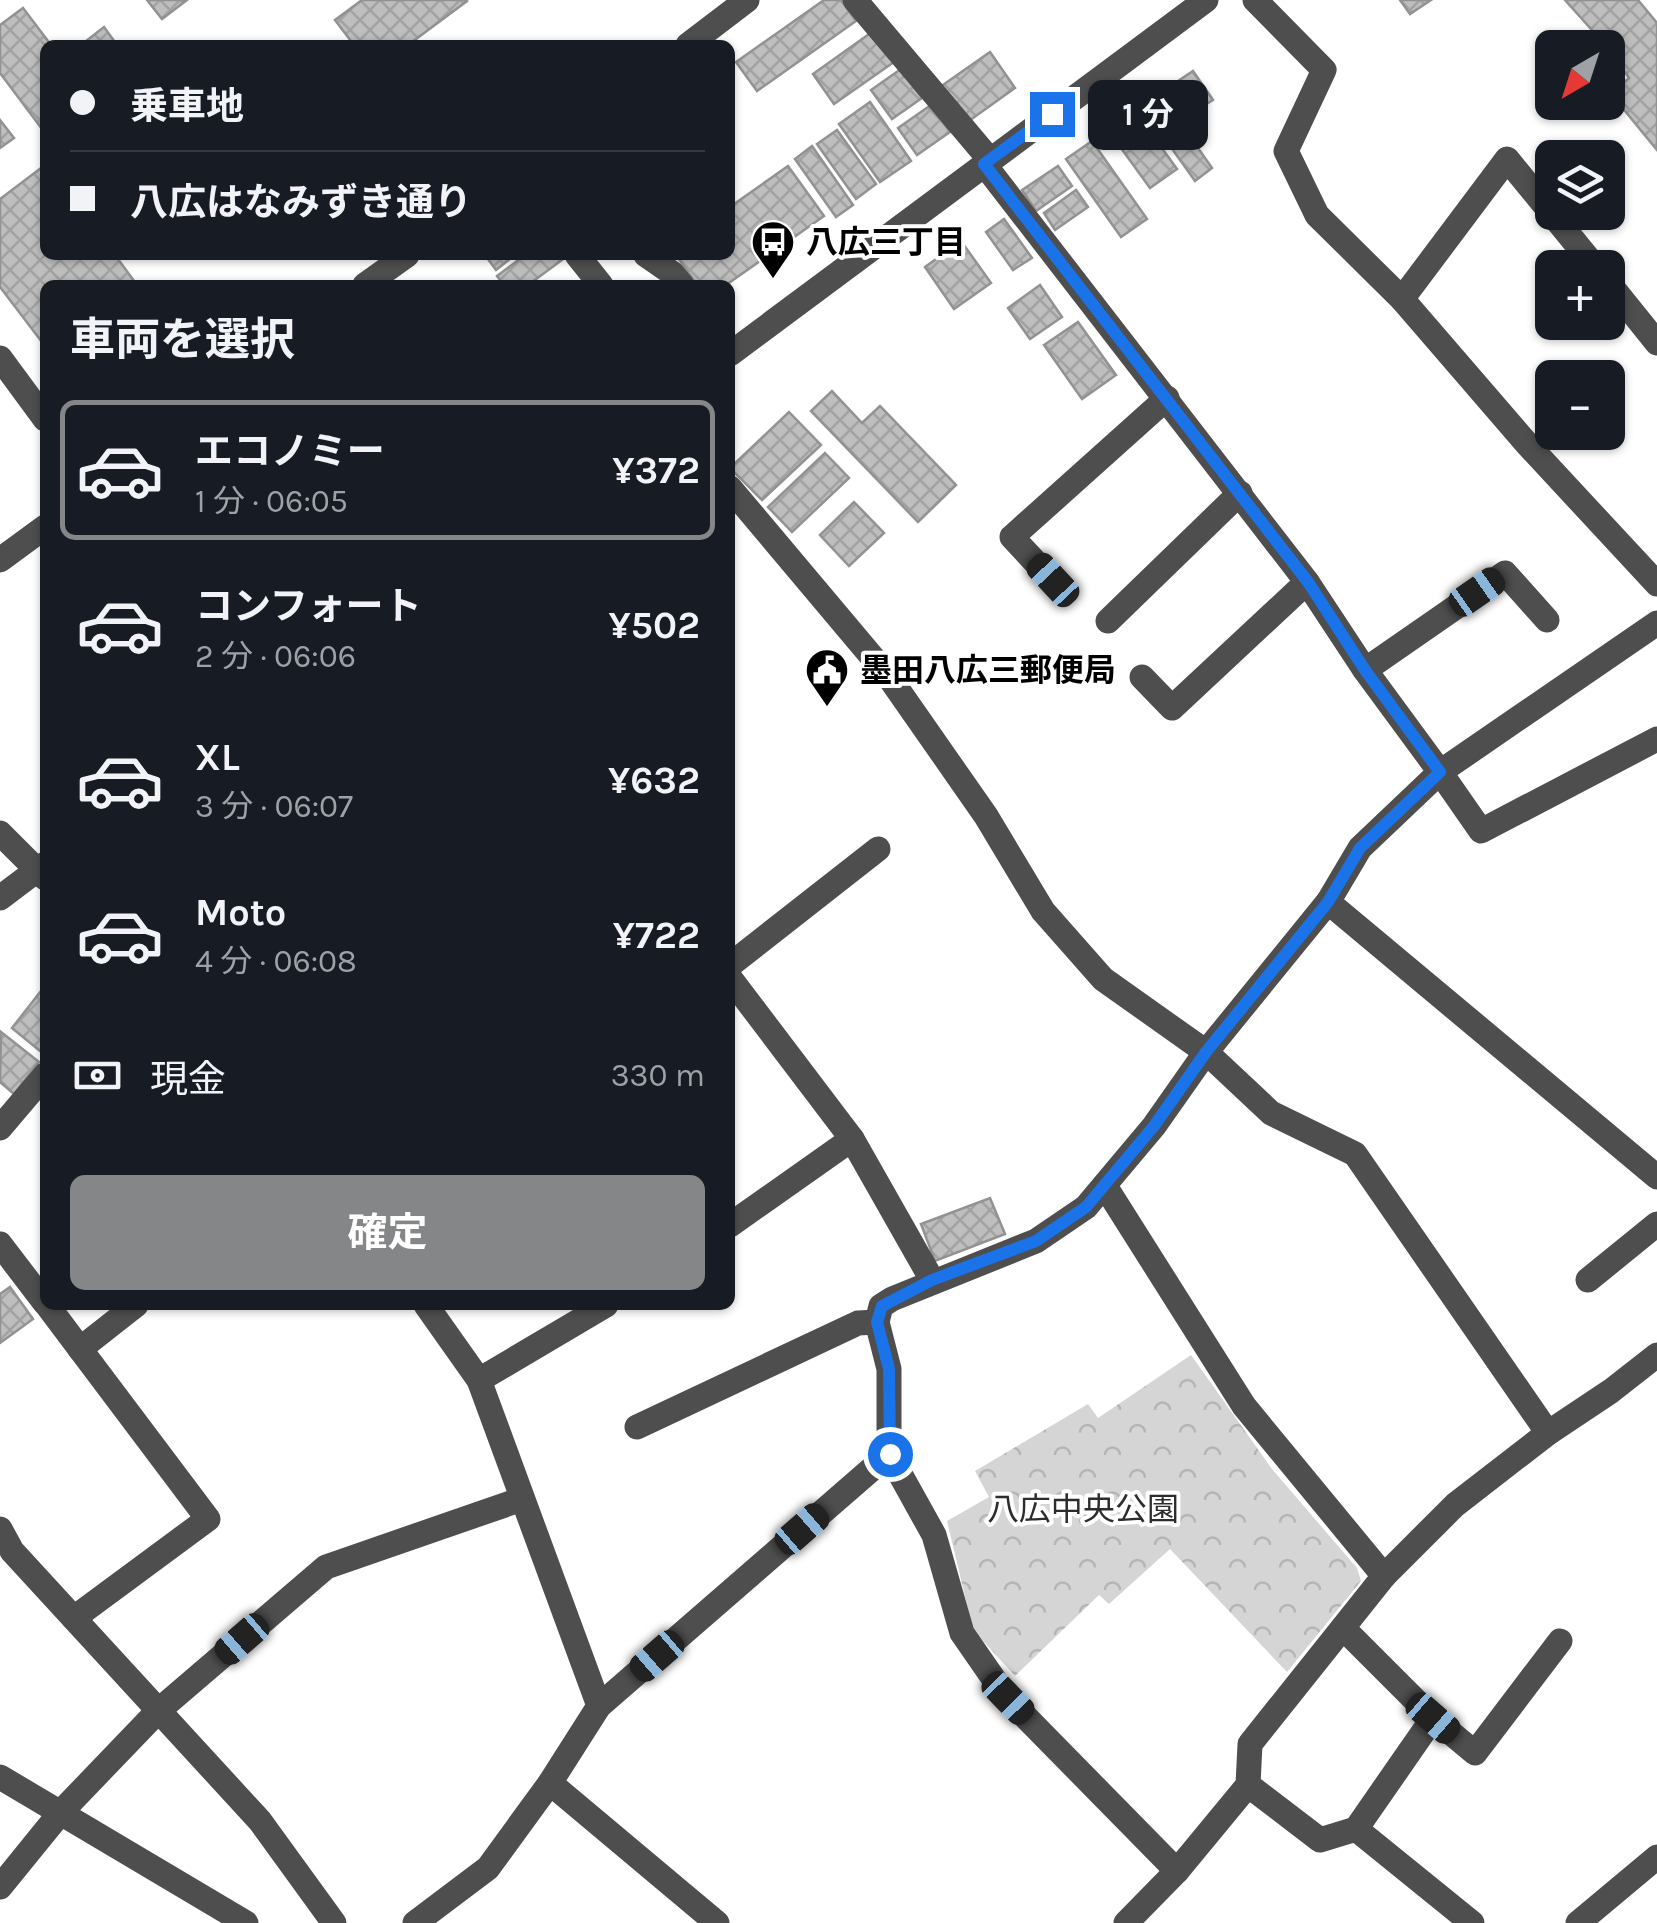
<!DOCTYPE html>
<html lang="ja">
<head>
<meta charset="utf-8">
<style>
  :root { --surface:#171b24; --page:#20242c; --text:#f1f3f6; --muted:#9ea1a6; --line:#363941; --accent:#858687 }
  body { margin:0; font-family:Karla,"Noto Sans JP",sans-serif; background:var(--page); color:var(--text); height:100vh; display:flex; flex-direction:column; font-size:38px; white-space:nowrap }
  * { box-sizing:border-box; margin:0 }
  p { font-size:32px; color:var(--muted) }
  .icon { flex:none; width:55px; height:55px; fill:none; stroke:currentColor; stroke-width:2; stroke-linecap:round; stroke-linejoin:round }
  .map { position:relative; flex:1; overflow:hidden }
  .panel { position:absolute; left:40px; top:280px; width:695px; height:1030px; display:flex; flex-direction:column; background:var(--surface); border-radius:15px; box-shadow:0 2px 8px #0004 }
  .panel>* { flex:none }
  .hud { position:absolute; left:40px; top:40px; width:695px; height:220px; border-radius:15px; box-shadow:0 2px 8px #0004; display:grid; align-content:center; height:220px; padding:0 30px; background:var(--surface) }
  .needle { width:65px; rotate:219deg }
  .fabs { position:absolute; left:1535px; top:30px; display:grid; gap:20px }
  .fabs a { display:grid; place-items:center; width:90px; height:90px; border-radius:15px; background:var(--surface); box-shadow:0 2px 8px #0004; font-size:50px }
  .end { position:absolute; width:45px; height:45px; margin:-22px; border:12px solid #1a73e8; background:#fff; box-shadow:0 0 0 5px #fff }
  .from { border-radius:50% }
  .bubble { position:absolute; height:70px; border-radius:15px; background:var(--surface); box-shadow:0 2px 8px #0004; font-size:32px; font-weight:700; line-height:70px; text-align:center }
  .car { position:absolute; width:30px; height:60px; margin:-30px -15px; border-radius:12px; box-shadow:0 0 8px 2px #0007; background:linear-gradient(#222 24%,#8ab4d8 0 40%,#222 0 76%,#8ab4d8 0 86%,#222 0) }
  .hud b { display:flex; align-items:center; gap:35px; height:95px; font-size:38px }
  .hud b+b { border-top:2px solid var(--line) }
  .hud i { width:25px; height:25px; background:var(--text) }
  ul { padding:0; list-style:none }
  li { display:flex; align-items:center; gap:30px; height:140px; margin:0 20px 15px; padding:0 10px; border:5px solid transparent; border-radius:15px }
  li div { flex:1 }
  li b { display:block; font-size:38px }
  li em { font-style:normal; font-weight:700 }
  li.active { border-color:var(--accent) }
  li>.icon { width:90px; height:90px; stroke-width:1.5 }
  h2 { padding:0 30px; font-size:45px; line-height:120px }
  .pay { display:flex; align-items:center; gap:25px; height:110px; padding:0 30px; font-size:38px }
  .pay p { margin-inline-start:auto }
  .button { display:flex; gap:20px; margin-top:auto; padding:20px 30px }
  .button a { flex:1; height:115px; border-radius:15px; background:var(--accent); color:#fff; font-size:40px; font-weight:700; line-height:115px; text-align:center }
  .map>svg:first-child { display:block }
</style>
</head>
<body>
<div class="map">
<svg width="1657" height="1923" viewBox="0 0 1657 1923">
  <defs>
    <pattern id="forest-crowns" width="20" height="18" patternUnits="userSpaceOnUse" patternTransform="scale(2.5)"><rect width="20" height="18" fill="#d5d5d5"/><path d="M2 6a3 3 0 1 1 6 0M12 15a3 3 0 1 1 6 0" fill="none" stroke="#b5b5b5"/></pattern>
    <pattern id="building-cross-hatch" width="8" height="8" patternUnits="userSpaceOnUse" patternTransform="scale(2.5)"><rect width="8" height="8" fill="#bebebe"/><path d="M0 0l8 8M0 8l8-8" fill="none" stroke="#a2a2a2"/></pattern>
  </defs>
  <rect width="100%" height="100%" fill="#fff"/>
  <!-- forest -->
  <polygon fill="url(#forest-crowns)" points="1191,1355 1272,1469 1357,1568 1361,1581 1287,1672 1170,1549 1109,1604 1099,1595 1015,1676 973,1630 947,1521 989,1497 975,1471 1088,1404 1098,1418"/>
  <!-- building -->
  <g fill="url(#building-cross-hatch)" stroke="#929292" stroke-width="2.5">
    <polygon points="147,0 187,0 162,19"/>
    <polygon points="362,0 466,0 467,1 408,45 354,45 335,20"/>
    <polygon points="824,0 841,0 856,21 757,91 736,62"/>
    <polygon points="1400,0 1431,0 1410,14"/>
    <polygon points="1565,0 1638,0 1657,23 1657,150 1611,94 1629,78 1608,48"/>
    <polygon points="23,8 51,45 45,45 45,133 0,73 0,25"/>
    <polygon points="104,27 117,45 81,45"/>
    <polygon points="872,32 894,62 834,104 813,74"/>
    <polygon points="990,52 1015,88 966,123 940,87"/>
    <polygon points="901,69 922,98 892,119 871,90"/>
    <polygon points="1193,71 1213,100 1192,113 1172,85"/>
    <polygon points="1161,95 1212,168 1195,181 1143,108"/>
    <polygon points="870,102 911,161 880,182 839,124"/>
    <polygon points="931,105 950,132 917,155 898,128"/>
    <polygon points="1140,118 1177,169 1150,188 1113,137"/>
    <polygon points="0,120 14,138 0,148"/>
    <polygon points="837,130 876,184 856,199 817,144"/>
    <polygon points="1092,141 1147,219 1121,237 1066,159"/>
    <polygon points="812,146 853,205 836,217 795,159"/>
    <polygon points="45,165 45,255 115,255 137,285 45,285 45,346 0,287 0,199"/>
    <polygon points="788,166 824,216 726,285 697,285 676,255 730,255 730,207"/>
    <polygon points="1058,166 1072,186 1036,211 1022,190"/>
    <polygon points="1076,190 1088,207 1055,230 1044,213"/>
    <polygon points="1004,219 1032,258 1013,270 986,232"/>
    <polygon points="961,241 991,283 954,309 925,267"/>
    <polygon points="485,255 515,255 496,270"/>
    <polygon points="525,255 559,255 562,260 528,285 504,285 497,276"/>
    <polygon points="1040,285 1062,317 1030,339 1008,308"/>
    <polygon points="1078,322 1116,375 1082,399 1044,345"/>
    <polygon points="832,391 862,423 880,406 956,485 918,522 811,411"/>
    <polygon points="789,412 821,445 762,500 730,468"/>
    <polygon points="825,453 849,478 792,532 768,507"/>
    <polygon points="854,502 884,533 849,566 820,535"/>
    <polygon points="41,991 45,995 45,1055 12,1028"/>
    <polygon points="1,1032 39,1062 14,1094 0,1082"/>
    <polygon points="990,1198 1005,1234 935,1261 921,1224"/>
    <polygon points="10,1287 33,1319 0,1343 0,1294"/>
  </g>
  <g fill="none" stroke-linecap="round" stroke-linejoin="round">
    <!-- minor -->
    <g stroke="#4e4e4e" stroke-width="25">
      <polyline points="855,0 990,160"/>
      <polyline points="1255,0 1324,70 1286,151 1317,215 1402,299 1528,445 1657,584"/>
      <polyline points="688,45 747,0"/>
      <polyline points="984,164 1307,582 1365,670 1440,772 1360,848 1328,902 1206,1052 1154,1126 1086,1207 1036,1241 892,1299 881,1306 877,1322 889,1369 889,1454 934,1535 962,1633 1007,1698 1177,1871"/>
      <polyline points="577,255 601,285"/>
      <polyline points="646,255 672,273 682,285"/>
      <polyline points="1608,282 1657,343"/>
      <polyline points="365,285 407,255"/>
      <polyline points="1402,299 1507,159 1596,268"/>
      <polyline points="730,354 1206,0"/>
      <polyline points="0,358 45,419"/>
      <polyline points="730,488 889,677 986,816 1043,911 1103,979 1206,1052 1271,1113 1355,1154 1548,1433"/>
      <polyline points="0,560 45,527"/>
      <polyline points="1053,581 1012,537 1167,398"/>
      <polyline points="1108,621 1240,493"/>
      <polyline points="1657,623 1440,772 1481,831 1657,739"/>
      <polyline points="1365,670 1505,573 1547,620"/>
      <polyline points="1142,677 1172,708 1307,582"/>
      <polyline points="0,833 45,878"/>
      <polyline points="0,898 45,864"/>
      <polyline points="1328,902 1657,1177"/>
      <polyline points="730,965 878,849"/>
      <polyline points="730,978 852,1139 932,1280"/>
      <polyline points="0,1128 45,1075"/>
      <polyline points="1105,1186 1244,1406 1384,1576"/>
      <polyline points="730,1225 852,1139"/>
      <polyline points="0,1244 45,1303"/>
      <polyline points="1588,1280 1657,1224"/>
      <polyline points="47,1305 208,1519 74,1618"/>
      <polyline points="426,1305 479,1380 599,1706"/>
      <polyline points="80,1349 136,1305"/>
      <polyline points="479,1380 606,1305"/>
      <polyline points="637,1427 858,1323 877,1322"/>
      <polyline points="0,1529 12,1551 260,1821 334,1923"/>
      <polyline points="1433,1718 1475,1753 1560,1641"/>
      <polyline points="0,1777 246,1923"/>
      <polyline points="550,1783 717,1923"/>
      <polyline points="1248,1785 1320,1840 1356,1829 1433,1718 1343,1628"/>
      <polyline points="1356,1829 1472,1923"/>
      <polyline points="0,1887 61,1812 158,1711 326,1567 522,1499"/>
      <polyline points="415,1923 488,1868 550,1783 599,1706 889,1454"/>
      <polyline points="1126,1923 1177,1871 1248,1785 1250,1744 1384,1576 1455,1505 1548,1433 1611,1391 1657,1355"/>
      <polyline points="1578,1923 1657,1857"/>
    </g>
  </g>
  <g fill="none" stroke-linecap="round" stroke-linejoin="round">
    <!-- route -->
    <polyline stroke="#1a73e8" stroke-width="12" points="890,1454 889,1369 877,1322 882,1306 932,1280 1036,1241 1086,1207 1154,1126 1206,1052 1328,902 1360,848 1440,772 1365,670 1308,582 984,164 1052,114"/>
  </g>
  <!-- icons -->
  <defs>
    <g id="bus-pin" transform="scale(2.25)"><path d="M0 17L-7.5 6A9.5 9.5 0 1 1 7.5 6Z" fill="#000" stroke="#fff"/><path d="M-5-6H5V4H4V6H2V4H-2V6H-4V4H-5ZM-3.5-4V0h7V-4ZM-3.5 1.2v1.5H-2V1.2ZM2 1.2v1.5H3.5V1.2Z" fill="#fff"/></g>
    <g id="civic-pin" transform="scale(2.25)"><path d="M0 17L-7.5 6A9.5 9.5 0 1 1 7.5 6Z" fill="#000" stroke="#fff"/><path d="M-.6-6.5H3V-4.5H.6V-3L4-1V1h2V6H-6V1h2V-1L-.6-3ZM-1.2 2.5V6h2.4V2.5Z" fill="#fff"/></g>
  </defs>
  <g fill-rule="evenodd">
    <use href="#bus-pin" x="773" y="242"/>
    <use href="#civic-pin" x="827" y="670"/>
  </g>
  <g text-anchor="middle" stroke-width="8" stroke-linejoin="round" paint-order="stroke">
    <!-- poi labels -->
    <g font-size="32" font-weight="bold" fill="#000" stroke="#fff" text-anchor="start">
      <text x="806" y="253">八広三丁目</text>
      <text x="860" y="681">墨田八広三郵便局</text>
    </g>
    <!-- park labels -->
    <g font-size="32" fill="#2c2c2c" stroke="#fff">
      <text x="1083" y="1520">八広中央公園</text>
    </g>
  </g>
</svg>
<div class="fabs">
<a><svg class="needle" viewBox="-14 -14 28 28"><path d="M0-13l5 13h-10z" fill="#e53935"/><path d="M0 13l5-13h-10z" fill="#9ea1a6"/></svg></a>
<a><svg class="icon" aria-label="layers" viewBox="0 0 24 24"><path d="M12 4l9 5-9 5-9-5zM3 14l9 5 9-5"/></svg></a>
<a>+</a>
<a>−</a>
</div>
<i class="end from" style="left:890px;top:1454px"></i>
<i class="end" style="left:1052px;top:114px"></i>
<div class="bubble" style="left:1088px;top:80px;width:120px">1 分</div>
<i class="car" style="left:1053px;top:580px;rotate:317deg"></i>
<i class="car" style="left:1477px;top:592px;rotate:55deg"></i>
<i class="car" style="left:802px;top:1529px;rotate:49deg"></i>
<i class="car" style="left:242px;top:1639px;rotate:229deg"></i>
<i class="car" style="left:657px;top:1656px;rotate:229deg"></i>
<i class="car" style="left:1008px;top:1698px;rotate:136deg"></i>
<i class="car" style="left:1433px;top:1718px;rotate:131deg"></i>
<div class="hud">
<b><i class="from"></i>乗車地</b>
<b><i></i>八広はなみずき通り</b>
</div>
<section class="panel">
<h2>車両を選択</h2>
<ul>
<li class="active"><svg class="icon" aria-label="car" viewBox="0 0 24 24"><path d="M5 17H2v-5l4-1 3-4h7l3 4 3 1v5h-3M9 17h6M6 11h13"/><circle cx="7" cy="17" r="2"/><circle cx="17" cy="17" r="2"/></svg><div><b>エコノミー</b><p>1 分 · 06:05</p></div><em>¥372</em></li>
<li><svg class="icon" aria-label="car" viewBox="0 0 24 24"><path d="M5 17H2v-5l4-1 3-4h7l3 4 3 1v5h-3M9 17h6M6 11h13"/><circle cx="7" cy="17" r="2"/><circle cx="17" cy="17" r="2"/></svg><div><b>コンフォート</b><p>2 分 · 06:06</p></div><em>¥502</em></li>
<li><svg class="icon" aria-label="car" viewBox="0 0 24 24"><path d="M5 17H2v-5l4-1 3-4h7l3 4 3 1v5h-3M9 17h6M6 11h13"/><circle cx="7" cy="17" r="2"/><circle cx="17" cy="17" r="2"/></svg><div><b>XL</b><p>3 分 · 06:07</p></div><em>¥632</em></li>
<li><svg class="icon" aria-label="car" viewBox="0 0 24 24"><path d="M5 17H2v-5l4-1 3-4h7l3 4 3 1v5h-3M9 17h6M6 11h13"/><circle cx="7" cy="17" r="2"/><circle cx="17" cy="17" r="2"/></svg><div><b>Moto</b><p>4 分 · 06:08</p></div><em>¥722</em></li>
</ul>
<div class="pay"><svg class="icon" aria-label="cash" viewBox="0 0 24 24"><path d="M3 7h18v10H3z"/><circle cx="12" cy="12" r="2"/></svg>現金<p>330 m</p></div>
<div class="button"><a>確定</a></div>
</section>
</div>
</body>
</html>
